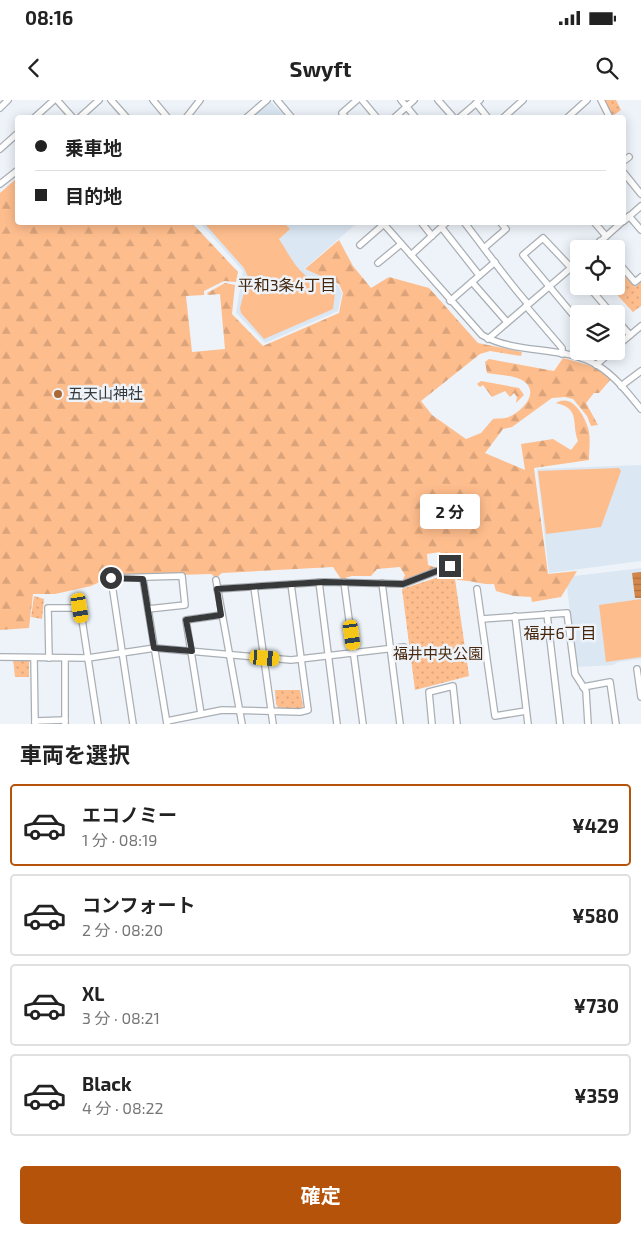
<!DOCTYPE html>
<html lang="ja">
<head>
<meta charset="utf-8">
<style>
  :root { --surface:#fff; --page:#f2f2f2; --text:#222; --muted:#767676; --line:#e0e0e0; --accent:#b45309 }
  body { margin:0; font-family:"Exo 2","Noto Sans JP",sans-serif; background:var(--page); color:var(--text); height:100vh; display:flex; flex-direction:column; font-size:19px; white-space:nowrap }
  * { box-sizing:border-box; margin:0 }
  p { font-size:16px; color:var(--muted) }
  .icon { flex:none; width:28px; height:28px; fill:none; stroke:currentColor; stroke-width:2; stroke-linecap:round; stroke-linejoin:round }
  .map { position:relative; height:624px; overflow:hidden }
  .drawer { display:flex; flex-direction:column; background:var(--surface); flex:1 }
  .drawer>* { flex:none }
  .banner { position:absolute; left:15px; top:15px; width:611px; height:110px; border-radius:5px; box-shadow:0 2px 12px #0003; display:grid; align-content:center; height:110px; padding:0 20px; background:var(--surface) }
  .fabs { position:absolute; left:570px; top:140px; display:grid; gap:10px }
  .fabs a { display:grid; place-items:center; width:55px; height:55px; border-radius:5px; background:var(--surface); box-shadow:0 2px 12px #0003; font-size:25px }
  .end { position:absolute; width:22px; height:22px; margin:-11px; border:6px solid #36383a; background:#fff; box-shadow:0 0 0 2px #fff }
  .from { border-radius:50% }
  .bubble { position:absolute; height:35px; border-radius:5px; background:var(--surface); box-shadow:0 2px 12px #0003; font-size:16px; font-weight:700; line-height:35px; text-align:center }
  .car { position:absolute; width:15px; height:30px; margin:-15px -8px; border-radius:6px; box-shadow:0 0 4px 1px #0007; background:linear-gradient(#f5c518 24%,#345 0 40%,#f5c518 0 76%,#345 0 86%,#f5c518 0) }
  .banner b { display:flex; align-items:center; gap:18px; height:48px; font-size:19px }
  .banner b+b { border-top:1px solid var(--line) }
  .banner i { width:12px; height:12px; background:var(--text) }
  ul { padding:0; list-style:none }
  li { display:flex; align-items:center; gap:15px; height:82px; margin:0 10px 8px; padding:0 10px; border:2px solid var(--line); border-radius:5px }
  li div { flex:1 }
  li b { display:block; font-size:19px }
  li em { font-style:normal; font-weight:700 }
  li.selected { border-color:var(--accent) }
  li>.icon { width:45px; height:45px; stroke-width:1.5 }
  h2 { padding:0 20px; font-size:22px; line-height:60px }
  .button { display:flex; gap:10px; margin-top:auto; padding:10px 20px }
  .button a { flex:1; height:58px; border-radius:5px; background:var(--accent); color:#fff; font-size:20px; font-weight:700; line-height:58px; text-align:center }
  .status { display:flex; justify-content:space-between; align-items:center; height:35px; padding:0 25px; background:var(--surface); direction:ltr }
  .status svg { height:14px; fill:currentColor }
  header { display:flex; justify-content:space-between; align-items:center; height:65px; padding:0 20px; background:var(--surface); font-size:22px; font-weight:700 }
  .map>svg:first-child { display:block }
</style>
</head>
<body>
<div class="status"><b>08:16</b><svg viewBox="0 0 49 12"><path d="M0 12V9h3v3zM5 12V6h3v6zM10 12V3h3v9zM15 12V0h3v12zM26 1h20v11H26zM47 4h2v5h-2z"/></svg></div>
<header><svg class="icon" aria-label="back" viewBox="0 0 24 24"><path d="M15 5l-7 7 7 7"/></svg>Swyft<svg class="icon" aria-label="search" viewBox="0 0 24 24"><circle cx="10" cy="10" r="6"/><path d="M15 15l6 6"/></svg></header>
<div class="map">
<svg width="641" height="624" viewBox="0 0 641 624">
  <defs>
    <pattern id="grass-dots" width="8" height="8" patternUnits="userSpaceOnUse" patternTransform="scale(1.25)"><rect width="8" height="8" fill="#febd8d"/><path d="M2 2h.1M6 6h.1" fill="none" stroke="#daa37a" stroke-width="1.8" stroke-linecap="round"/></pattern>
    <pattern id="forest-firs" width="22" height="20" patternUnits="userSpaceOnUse" patternTransform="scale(1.25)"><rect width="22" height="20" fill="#febd8d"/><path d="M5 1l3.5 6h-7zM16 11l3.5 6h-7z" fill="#daa37a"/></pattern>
    <pattern id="water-rules" width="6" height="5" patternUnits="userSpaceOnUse" patternTransform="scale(1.25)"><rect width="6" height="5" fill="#d48649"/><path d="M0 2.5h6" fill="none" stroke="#ad6f3e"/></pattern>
  </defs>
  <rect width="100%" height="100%" fill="#edf3f9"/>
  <!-- built -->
  <g fill="#dbe7f3">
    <polygon points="269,0 286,17 250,18"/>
    <polygon points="200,123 357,123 304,169 325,176 338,185 342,193 338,211 265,243 236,213 243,171"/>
    <polygon points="641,365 641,461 549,473 537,369"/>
    <polygon points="641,468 641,559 618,562 613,565 576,567 566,477"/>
  </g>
  <!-- grass -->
  <g fill="url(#grass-dots)">
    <polygon points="604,0 616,0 621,10 611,17"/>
    <polygon points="616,167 635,187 641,182 641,206 633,212 609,186 616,186"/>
    <polygon points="454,472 469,576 415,590 402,489"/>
    <polygon points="34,496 44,499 42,519 31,517"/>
    <polygon points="13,559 29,561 29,577 15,577"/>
    <polygon points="275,590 300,590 303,606 300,609 279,609 276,604"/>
  </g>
  <!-- forest -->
  <g fill="url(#forest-firs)">
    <path d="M17,78L18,122L192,123L238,172L236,182L224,181L204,191V195L186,196L192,252L225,249L220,194L208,195L207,193L225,183L235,185L232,214L263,246L339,213L343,193L339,184L305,169L339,140L353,166L371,188L389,177L429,188L478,243L522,252L521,256L490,251L480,254L421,301L432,315L466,339L481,333L493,319C497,318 505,319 509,317C519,313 540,295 525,282C516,275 498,275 487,273L485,262L489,259L554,271L563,258L588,265L601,271L611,279L599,293H594L586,303L598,325L591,326L587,316L573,299L565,297L552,298L512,327L503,329L485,353L525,370L521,344L553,339L571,350L578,341C571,322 581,309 556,303C572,293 584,315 588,328C591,337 589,350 589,360L534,368L548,474L577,471L561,497L532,502L531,497L514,496L496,491L494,484C481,485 471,480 457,480L452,461L442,460L440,452L427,454L428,465L440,469L402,482L405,475L400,467L377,469L371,476H352L341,479L333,467L222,473L216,478L211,474L110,477L91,486L55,494H33L29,528L0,530V93Z"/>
    <polygon points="481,281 519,288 524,295 516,303 517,297 514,293 510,297 505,291 492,297 483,285 480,287 477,284"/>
  </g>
  <!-- pitch -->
  <g fill="#febd8d">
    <path d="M204,123H284L290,129L279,139C287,151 294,166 305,175C316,184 322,177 335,193L333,209L264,239L241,213L240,208L248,177L244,168Z"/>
    <polygon points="619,368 621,371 601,427 546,434 538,371"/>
    <polygon points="641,499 641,557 606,562 599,505"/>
  </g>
  <!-- water -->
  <polygon fill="url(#water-rules)" points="641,472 641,498 635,498 632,473"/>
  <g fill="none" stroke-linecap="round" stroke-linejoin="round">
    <!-- minor casing -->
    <g stroke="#a9afb4" stroke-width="8">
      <g id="minor">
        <polyline points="57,0 73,18"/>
        <polyline points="111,0 127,18"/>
        <polyline points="153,0 168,18"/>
        <polyline points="277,0 292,18"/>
        <polyline points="362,0 377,18"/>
        <polyline points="401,0 416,18"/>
        <polyline points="438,0 454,18"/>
        <polyline points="601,0 610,18"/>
        <polyline points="476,3 488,18"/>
        <polyline points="0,8 8,0"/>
        <polyline points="34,18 54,0"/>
        <polyline points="79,18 99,0"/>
        <polyline points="186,18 200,0"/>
        <polyline points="246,18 267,0"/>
        <polyline points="346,18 342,13 357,0"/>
        <polyline points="394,18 414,0"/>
        <polyline points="459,18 480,0"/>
        <polyline points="503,18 523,0"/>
        <polyline points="567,18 587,0"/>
        <polyline points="0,49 18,33"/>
        <polyline points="624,61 629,57"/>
        <polyline points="624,73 641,94"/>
        <polyline points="0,84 18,70"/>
        <polyline points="629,116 641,130"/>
        <polyline points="624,121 641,106"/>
        <path d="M382,122L482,235C516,255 563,245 597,265C615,276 628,293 641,309"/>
        <polyline points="421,122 432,136"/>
        <path d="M464,122C486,150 505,178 528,204"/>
        <polyline points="594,122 606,136"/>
        <polyline points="442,128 479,175"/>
        <polyline points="600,141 607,149"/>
        <polyline points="360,145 384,124"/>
        <polyline points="484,148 506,129 500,122"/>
        <polyline points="592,149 622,122"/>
        <polyline points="411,155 447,122"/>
        <polyline points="616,160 635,182 641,177"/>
        <polyline points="378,163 401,144"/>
        <polyline points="579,176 543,138 523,155 579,222"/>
        <polyline points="472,182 507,222"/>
        <polyline points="588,186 612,214"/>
        <polyline points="450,201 495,162"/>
        <polyline points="526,206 562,248 562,254"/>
        <polyline points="616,219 630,235"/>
        <polyline points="488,239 579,161"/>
        <polyline points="616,247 641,226"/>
        <polyline points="596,265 612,251"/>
        <polyline points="621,286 641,271"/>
        <polyline points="143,479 167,624"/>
        <polyline points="216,480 242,624"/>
        <polyline points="319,482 337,624"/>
        <polyline points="344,482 363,624"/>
        <polyline points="382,483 400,624"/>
        <polyline points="254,487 273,624"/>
        <polyline points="217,489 324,482 403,484 450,466"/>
        <polyline points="477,489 495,616 526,611"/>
        <polyline points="79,500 98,624"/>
        <polyline points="547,514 560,624"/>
        <polyline points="515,516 528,624"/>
        <polyline points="482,519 567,513 575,574 586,591 588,624"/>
        <polyline points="0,557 88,558 155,548 291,560 404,547"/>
        <polyline points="34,558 35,624"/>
        <polyline points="49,558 48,508 80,508"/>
        <polyline points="65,558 65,624"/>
        <polyline points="637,569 641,597"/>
        <polyline points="583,587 610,582 616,624"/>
        <polyline points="201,614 186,520 221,515"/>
        <polyline points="35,621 65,620"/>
        <polyline points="167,621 222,610 300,612 308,610 291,484"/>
        <polyline points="133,624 111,478 182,476 185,505 148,509"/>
        <polyline points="432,624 429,592 453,586 457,624"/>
      </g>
    </g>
    <!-- minor -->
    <use href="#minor" stroke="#fff" stroke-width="5.5"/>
  </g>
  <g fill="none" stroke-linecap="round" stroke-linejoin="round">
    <!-- route -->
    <polyline stroke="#36383a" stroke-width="6" points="111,478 143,479 154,548 192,551 186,520 221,515 217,489 324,482 403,484 450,466"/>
  </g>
  <!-- markers -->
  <circle fill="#aa6834" stroke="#edf3f9" stroke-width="2" cx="58" cy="294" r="5"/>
  <g text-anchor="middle" stroke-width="5" stroke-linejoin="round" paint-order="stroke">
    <!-- poi labels -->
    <g font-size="15" fill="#36383a" stroke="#edf3f9" text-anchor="start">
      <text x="68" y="299">五天山神社</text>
    </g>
    <!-- park labels -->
    <g font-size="15" fill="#48280e" stroke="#edf3f9">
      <text x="438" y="559">福井中央公園</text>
    </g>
    <!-- neighbourhood labels -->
    <g font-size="16" fill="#45260d" stroke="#edf3f9">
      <text x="287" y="191">平和3条4丁目</text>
      <text x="560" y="539">福井6丁目</text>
    </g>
  </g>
</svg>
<div class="fabs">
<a><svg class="icon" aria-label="locate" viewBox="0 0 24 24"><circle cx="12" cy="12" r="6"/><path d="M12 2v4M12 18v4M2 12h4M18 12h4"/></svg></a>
<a><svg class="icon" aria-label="layers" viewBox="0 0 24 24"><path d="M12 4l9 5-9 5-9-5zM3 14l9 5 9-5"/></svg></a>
</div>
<i class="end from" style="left:111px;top:478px"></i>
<i class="end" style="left:450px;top:466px"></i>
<div class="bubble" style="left:420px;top:394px;width:60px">2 分</div>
<i class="car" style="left:80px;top:508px;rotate:171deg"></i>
<i class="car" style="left:352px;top:535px;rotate:172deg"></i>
<i class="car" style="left:265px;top:558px;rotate:95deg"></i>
<div class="banner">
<b><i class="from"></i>乗車地</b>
<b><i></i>目的地</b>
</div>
</div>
<section class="drawer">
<h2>車両を選択</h2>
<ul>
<li class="selected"><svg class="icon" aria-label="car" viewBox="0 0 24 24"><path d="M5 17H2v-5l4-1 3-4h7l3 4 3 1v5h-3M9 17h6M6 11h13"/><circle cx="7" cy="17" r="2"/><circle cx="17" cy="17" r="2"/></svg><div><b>エコノミー</b><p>1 分 · 08:19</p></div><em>¥429</em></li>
<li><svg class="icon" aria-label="car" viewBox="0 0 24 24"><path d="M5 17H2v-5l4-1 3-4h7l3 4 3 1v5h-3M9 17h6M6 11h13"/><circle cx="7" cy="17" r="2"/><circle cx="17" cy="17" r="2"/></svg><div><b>コンフォート</b><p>2 分 · 08:20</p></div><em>¥580</em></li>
<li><svg class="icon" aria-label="car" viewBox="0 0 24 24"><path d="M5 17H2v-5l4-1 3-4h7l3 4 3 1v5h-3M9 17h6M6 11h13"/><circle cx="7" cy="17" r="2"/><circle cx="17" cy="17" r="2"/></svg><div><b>XL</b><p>3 分 · 08:21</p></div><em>¥730</em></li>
<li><svg class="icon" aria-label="car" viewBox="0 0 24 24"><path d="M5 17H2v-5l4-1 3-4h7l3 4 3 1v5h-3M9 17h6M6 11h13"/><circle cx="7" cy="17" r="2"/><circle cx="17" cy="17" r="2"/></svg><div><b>Black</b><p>4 分 · 08:22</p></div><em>¥359</em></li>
</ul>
<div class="button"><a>確定</a></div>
</section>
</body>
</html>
